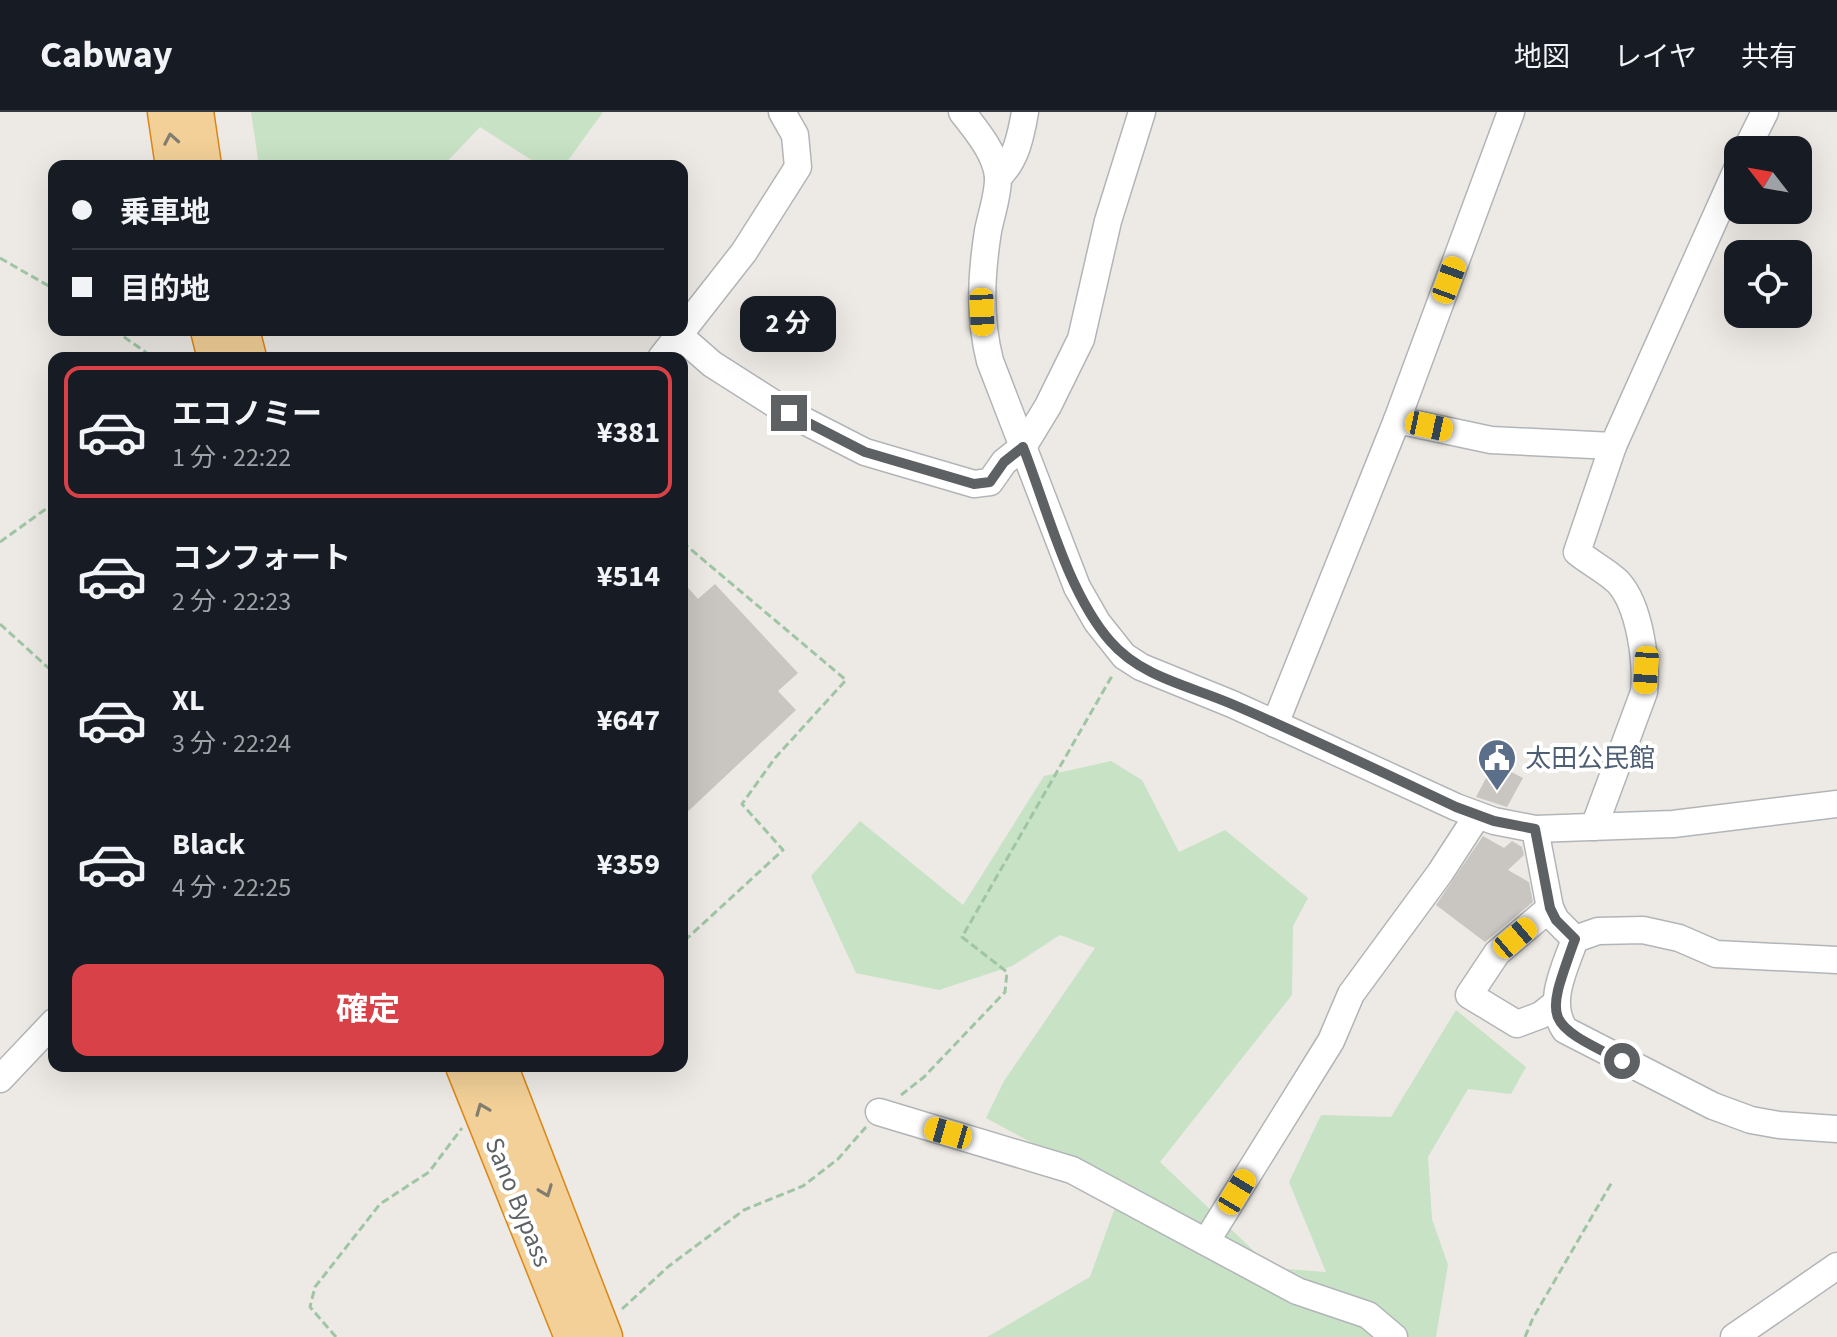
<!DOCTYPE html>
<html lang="ja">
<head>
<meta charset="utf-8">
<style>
  :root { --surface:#171b24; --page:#242831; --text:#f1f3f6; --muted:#9ea1a6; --line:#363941; --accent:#d84147 }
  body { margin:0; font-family:"Source Sans 3","Noto Sans JP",sans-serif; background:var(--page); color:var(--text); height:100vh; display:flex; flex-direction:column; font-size:30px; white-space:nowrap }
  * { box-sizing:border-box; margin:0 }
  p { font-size:26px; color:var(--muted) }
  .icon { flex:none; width:44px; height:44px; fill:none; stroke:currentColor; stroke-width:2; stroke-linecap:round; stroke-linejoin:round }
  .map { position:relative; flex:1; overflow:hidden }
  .side { position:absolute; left:48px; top:240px; width:640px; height:720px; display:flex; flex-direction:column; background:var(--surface); border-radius:16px; box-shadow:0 8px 32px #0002 }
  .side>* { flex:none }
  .hud { position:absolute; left:48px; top:48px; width:640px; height:176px; border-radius:16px; box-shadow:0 8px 32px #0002; display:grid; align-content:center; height:176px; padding:0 24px; background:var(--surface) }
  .needle { width:52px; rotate:301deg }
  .fabs { position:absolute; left:1724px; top:24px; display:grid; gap:16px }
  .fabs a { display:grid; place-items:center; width:88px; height:88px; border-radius:16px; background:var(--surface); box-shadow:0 8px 32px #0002; font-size:40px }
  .end { position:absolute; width:36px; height:36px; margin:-18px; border:10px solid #5d6164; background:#fff; box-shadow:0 0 0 4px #fff }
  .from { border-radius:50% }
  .bubble { position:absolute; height:56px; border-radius:16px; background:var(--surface); box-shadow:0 8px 32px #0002; font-size:26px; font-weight:700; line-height:56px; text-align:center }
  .car { position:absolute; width:24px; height:48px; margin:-24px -12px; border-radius:10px; box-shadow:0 0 6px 2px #0007; background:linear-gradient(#f5c518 24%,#345 0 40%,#f5c518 0 76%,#345 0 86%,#f5c518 0) }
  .hud b { display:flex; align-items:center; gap:28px; height:76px; font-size:30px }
  .hud b+b { border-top:2px solid var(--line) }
  .hud i { width:20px; height:20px; background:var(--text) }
  ul { padding:14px 0 0; list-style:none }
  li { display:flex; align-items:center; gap:24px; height:132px; margin:0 16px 12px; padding:0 8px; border:4px solid transparent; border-radius:16px }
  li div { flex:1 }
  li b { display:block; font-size:30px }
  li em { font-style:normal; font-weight:700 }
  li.active { border-color:var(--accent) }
  li>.icon { width:72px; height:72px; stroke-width:1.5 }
  .primary-button { display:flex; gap:16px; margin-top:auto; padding:16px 24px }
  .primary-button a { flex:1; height:92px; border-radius:16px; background:var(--accent); color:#fff; font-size:32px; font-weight:700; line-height:92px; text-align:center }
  header { display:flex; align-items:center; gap:48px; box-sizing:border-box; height:112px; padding:0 40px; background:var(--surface); border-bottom:2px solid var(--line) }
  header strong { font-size:38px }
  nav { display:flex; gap:44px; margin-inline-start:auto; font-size:28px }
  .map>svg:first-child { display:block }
</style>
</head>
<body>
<header>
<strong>Cabway</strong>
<nav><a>地図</a><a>レイヤ</a><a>共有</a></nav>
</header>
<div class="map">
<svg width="1837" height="1225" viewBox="0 0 1837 1225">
  <rect width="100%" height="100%" fill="#edeae5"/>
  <!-- green -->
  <g fill="#c7e2c4">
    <polygon points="251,0 603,0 564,54 541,54 480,15 443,54 259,54"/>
    <polygon points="1111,649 1142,668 1179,740 1225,718 1308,786 1293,814 1292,883 1160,1050 1272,1156 1326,1160 1289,1070 1321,1003 1391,1005 1456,898 1526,955 1511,982 1468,977 1428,1045 1432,1107 1448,1153 1436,1225 987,1225 1090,1165 1121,1079 986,1006 1004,969 1095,836 1060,823 1012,854 939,878 856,861 811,764 860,709 963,793 1044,664"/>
  </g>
  <!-- building -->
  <g fill="#c9c5c1">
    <polygon points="682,469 698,487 715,472 798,561 778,579 796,598 682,705"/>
    <polygon points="1494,651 1523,666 1507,695 1476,685"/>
    <polygon points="1483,724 1504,736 1512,729 1522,735 1524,743 1508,758 1529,770 1533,790 1485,830 1436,793"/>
  </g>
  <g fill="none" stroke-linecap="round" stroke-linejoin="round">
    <!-- minor casing -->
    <g stroke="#b2b5b8" stroke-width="29">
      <g id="minor">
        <path d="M962,0C976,18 995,40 998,64C999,81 991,103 988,119C981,164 979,205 990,249L1077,475L1097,510L1124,544L1141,555L1232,592L1456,695L1494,709L1535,717L1673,712L1837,692"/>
        <polyline points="1746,38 1765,0"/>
        <path d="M998,65C1016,49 1021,23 1025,0"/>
        <polyline points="680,224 712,252 789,301 865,340 974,372 990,370 1004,350 1023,335 1048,294 1081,227 1108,109 1142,0"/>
        <polyline points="661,246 744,140 798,55 795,23 782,0"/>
        <polyline points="1397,308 1491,328 1613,334"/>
        <polyline points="1275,612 1397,308 1511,0"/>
        <path d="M1594,715L1644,580C1647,550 1640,494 1618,470C1607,459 1589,450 1577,440L1613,334L1738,55"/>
        <polyline points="1535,717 1550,796 1497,841 1469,883 1517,912 1541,903 1555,892"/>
        <polyline points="1550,796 1556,808 1575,827 1598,819 1643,818 1679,826 1716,842 1837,848"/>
        <path d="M1575,827C1565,856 1546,890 1565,918L1713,994L1751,1008L1779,1013L1837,1017"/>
        <polyline points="0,967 54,910"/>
        <polyline points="879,1000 1072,1058 1297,1179 1368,1203 1394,1225"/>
        <polyline points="1206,1130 1331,929 1351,882 1440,761 1477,704"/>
        <polyline points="1734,1225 1837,1154"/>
      </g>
    </g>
    <!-- highway casing -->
    <g stroke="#db8617" stroke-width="41">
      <g id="highway">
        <polyline points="167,0 175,54"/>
        <polyline points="194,0 202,54"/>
        <polyline points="210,218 217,246"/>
        <polyline points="240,218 247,246"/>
        <polyline points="465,954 574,1225"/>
        <polyline points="498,954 603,1225"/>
      </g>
    </g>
    <!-- path -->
    <g stroke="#9fc5a5" stroke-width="3" stroke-dasharray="8 4" stroke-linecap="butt">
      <polyline points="0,146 54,177"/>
      <polyline points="114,218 154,246"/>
      <polyline points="0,430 54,391"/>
      <polyline points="682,430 846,568 775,646 742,692 783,738 682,831"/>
      <polyline points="0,512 54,561"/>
      <polyline points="901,983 924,965 1005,880 1007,860 962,825 1112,564"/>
      <polyline points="622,1197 669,1154 744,1098 803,1074 838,1047 866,1015"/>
      <polyline points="336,1225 310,1195 315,1175 380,1092 429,1060 462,1016"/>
      <polyline points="1525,1225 1533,1206 1612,1070"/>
    </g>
    <!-- minor -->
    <use href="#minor" stroke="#fff" stroke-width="26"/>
    <!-- highway -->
    <use href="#highway" stroke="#f2d097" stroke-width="38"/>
  </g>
  <!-- one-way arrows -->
  <defs><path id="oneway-chevron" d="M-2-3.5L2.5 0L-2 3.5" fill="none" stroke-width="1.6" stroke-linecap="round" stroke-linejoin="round" transform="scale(2)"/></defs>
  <g stroke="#827d71">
    <use href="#oneway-chevron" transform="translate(171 27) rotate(-100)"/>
    <use href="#oneway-chevron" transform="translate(482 997) rotate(-112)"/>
    <use href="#oneway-chevron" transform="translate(546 1079) rotate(69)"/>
  </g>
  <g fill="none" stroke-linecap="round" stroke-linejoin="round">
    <!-- route -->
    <path stroke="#5d6164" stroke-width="10" d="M789,301L865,340L974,372L990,370L1004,350L1023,335C1047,396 1067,479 1110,529C1142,566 1191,574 1234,593C1309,625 1382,660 1456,695L1494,709L1535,717L1550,796L1556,808L1575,827C1545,911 1543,909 1622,949"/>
  </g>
  <!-- icons -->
  <defs>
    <g id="civic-pin" transform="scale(2)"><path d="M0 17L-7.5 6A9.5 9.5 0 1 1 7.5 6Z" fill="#5c6f8a" stroke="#fff"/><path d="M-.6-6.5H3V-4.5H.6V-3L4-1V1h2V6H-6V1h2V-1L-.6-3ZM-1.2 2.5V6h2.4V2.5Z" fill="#fff"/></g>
  </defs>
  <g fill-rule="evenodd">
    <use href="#civic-pin" x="1497" y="646"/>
  </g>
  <g text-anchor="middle" stroke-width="8" stroke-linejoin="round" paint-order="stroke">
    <!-- service labels -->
    <g font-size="26" fill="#4e5e75" stroke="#fff" text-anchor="start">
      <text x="1525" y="655">太田公民館</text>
    </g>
    <!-- street labels -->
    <g font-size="26" fill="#5d6164" stroke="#fff">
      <text transform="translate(519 1090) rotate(68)" y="9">Sano Bypass</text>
    </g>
  </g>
</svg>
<div class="fabs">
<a><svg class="needle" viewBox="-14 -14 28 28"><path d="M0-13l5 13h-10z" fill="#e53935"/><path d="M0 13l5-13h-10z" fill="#9ea1a6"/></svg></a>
<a><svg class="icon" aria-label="locate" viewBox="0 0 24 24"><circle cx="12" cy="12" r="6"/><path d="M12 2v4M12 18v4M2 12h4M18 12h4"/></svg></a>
</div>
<i class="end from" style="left:1622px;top:949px"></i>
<i class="end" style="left:789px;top:301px"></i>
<div class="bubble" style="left:740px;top:184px;width:96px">2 分</div>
<i class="car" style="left:1449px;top:168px;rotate:20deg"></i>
<i class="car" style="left:982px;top:200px;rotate:178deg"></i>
<i class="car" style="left:1429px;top:314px;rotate:102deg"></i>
<i class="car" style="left:1646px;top:558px;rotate:184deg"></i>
<i class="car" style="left:1515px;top:826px;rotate:50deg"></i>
<i class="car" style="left:948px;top:1021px;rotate:286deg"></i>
<i class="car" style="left:1237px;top:1080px;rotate:31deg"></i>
<div class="hud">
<b><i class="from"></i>乗車地</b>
<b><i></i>目的地</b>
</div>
<section class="side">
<ul>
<li class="active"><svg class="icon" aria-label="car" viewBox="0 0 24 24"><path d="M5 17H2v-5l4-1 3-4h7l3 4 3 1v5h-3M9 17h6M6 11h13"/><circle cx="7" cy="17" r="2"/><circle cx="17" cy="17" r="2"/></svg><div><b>エコノミー</b><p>1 分 · 22:22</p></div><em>¥381</em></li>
<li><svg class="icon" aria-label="car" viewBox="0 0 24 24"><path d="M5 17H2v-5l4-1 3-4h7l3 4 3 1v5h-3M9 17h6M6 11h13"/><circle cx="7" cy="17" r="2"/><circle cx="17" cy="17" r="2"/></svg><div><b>コンフォート</b><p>2 分 · 22:23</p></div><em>¥514</em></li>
<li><svg class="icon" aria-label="car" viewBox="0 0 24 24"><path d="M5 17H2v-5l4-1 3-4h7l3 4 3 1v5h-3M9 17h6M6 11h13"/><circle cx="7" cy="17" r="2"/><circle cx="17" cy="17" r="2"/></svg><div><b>XL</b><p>3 分 · 22:24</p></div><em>¥647</em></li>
<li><svg class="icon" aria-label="car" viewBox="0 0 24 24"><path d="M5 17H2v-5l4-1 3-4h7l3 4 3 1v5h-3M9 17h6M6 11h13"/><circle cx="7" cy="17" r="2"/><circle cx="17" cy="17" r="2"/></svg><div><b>Black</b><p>4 分 · 22:25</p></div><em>¥359</em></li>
</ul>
<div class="primary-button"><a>確定</a></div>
</section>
</div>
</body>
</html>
